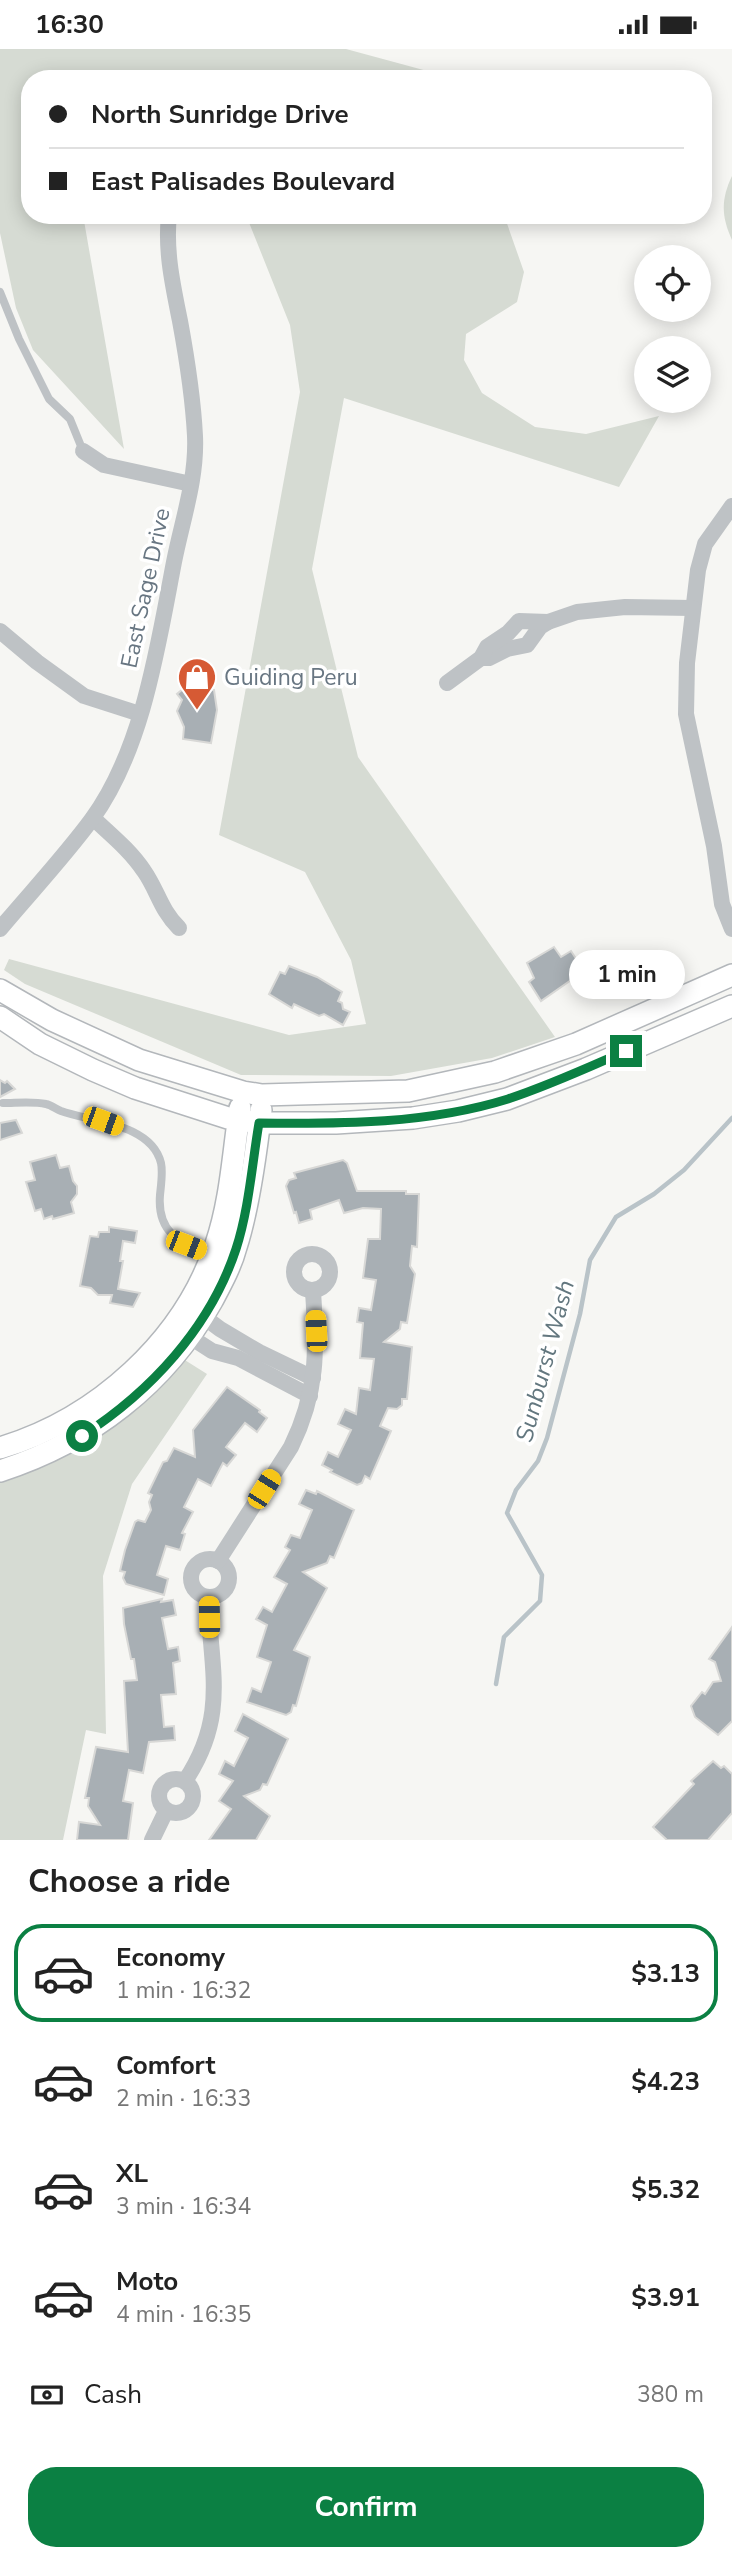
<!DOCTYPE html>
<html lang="en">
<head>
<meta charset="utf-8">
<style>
  :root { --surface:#fff; --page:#f6f6f6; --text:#222; --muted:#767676; --line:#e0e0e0; --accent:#0b8043 }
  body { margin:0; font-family:"Nunito Sans",sans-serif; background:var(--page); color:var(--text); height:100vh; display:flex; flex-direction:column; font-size:26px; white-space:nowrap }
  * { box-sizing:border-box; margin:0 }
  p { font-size:23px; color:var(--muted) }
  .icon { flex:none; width:38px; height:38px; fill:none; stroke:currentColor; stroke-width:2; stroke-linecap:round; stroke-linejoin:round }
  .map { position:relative; height:1791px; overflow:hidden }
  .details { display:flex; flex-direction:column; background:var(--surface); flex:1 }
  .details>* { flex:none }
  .banner { position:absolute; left:21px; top:21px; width:691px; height:154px; border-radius:28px; box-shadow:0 4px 18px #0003; display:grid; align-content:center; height:154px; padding:0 28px; background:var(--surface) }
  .tools { position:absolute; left:634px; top:196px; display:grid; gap:14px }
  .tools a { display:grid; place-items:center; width:77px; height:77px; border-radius:50%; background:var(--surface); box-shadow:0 4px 18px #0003; font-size:35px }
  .end { position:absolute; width:32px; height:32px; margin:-16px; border:9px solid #0b8043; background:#fff; box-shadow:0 0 0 4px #fff }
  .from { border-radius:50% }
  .bubble { position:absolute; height:49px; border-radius:24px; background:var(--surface); box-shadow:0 4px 18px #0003; font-size:23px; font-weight:700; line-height:49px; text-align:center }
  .car { position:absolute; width:21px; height:42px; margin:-21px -10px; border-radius:9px; box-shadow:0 0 5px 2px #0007; background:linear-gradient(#f5c518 24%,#345 0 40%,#f5c518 0 76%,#345 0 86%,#f5c518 0) }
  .banner b { display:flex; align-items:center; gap:24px; height:66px; font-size:26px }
  .banner b+b { border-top:2px solid var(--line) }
  .banner i { width:18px; height:18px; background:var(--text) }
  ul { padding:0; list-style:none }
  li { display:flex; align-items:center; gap:21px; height:98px; margin:0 14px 10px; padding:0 14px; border:4px solid transparent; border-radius:28px }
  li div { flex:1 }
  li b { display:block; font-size:26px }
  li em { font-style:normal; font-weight:700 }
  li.active { border-color:var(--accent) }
  li>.icon { width:63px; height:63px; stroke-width:1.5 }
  h2 { padding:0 28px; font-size:32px; line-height:84px }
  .pay { display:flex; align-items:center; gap:18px; height:77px; padding:0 28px; font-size:26px }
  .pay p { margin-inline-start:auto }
  .cta { display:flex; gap:14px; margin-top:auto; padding:14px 28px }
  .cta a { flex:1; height:80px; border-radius:28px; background:var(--accent); color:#fff; font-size:28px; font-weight:700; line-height:80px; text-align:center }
  .status { display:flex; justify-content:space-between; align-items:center; height:49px; padding:0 35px; background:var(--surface); direction:ltr }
  .status svg { height:19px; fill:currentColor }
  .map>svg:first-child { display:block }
</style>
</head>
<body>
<div class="status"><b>16:30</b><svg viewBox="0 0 49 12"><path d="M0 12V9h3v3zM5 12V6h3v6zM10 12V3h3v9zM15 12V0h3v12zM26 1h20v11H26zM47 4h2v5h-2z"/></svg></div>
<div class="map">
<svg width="732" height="1791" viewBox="0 0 732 1791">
  <rect width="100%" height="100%" fill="#f6f6f3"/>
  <!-- green -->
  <g fill="#d6dbd3">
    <polygon points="0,0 346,0 442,26 439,30 30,30 30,166 83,166 124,400 33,301 16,259 0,184"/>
    <path d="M732,127V191C721,167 721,150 732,127Z"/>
    <polygon points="246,166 504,166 524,223 517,253 466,285 464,311 482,344 535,378 586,385 659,367 619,438 344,349 312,520 358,708 555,988 492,1009 391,1027 241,1026 25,935 4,921 9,910 289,986 366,975 351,911 305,823 219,786 300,343 290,276"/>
    <polygon points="180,1308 207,1325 132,1435 103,1527 106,1685 86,1681 63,1791 0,1791 0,1427"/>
  </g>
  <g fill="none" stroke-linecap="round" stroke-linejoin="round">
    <!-- stream -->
    <polyline stroke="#b9c3c8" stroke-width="4.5" points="496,1635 504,1588 540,1552 542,1526 507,1464 516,1441 538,1412 547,1389 580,1265 590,1211 616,1168 654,1145 684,1121 732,1069"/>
  </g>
  <!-- building -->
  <g fill="#a8afb4" stroke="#d8d8d6" stroke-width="2">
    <polygon points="190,628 204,630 204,640 214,641 217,661 211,694 183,690 184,678 177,662 182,651 177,645 189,635"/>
    <polygon points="554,898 561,908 571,902 584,922 541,952 529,933 534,929 527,914"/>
    <polygon points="289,917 317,928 342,943 338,952 342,954 343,960 350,963 343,976 324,965 319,967 294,955 292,959 269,945 280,923 285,925"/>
    <polygon points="0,1031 5,1034 7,1032 15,1040 0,1048"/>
    <polygon points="16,1071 22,1084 0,1091 0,1074"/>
    <polygon points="56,1106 60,1119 69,1117 73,1132 77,1137 77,1145 71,1153 74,1164 53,1170 52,1167 44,1170 41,1160 35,1162 26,1133 35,1131 30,1113"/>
    <polygon points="343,1111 347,1114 357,1142 406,1142 406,1145 419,1145 417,1198 412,1197 410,1217 415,1225 407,1274 401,1273 400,1280 384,1293 412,1298 407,1350 402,1350 402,1356 397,1360 388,1359 380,1377 391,1382 370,1430 365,1427 362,1434 357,1436 330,1423 332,1421 322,1416 328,1403 338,1408 351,1381 338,1375 345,1360 356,1365 359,1339 370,1341 374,1310 360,1309 363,1274 357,1273 359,1259 371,1261 376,1231 363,1229 368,1190 380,1190 381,1160 363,1159 344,1164 339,1151 310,1161 312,1170 299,1174 296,1163 294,1164 286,1137 289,1131 296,1129 294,1124"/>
    <polygon points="109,1178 137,1182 135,1194 123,1192 120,1212 123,1212 118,1240 140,1244 133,1258 110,1254 112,1246 98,1246 91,1239 80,1237 90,1187 98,1188 99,1183 109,1183"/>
    <polygon points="227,1338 260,1361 259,1363 267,1369 257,1383 245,1374 226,1398 236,1406 227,1417 223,1414 211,1437 198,1430 184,1458 193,1463 182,1484 185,1485 180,1501 166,1497 157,1526 168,1530 164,1546 126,1535 123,1529 125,1523 120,1522 125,1501 135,1473 138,1471 145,1473 151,1461 149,1453 152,1446 148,1444 163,1413 167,1412 174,1399 195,1408 193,1381"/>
    <polygon points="306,1441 316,1445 317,1442 354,1461 334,1509 330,1507 327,1514 303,1523 327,1539 294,1601 310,1608 296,1657 293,1656 291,1663 286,1666 247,1653 252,1639 261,1643 271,1613 257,1608 267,1576 256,1570 263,1558 272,1563 287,1535 274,1528 290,1501 285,1498 291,1486 300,1489 312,1461 299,1455"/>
    <polygon points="162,1550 161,1553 173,1551 176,1566 162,1569 168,1600 178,1598 180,1612 173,1614 176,1645 161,1646 164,1678 174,1677 175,1691 149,1693 143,1724 129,1721 123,1752 133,1754 128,1791 77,1791 79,1773 100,1776 88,1757 89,1749 85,1749 96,1698 128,1703 124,1632 137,1631 134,1610 131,1610 124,1575 123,1559"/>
    <polygon points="732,1578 732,1672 718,1686 695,1668 691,1657 702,1643 705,1645 713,1633 721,1632 715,1613 709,1610"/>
    <polygon points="243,1665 288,1690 267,1736 263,1735 260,1741 244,1747 270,1767 256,1791 209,1791 231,1760 219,1752 233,1732 219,1725 225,1712 234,1717 248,1689 235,1682"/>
    <polygon points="713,1712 721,1719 724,1717 732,1725 732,1764 708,1791 667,1791 653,1778 694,1735 691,1732"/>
  </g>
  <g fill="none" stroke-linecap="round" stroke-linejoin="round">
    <!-- secondary casing -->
    <g stroke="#b3b7bb" stroke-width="24">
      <g id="secondary">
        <polyline points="0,941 52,971 139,1011 243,1043 262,1046 334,1044 408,1042 495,1023 576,995 732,926"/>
        <polyline points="0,968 40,995 93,1021 135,1039 228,1069 259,1074 336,1074 413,1069 458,1062 507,1050 586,1020 732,957"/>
        <path d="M0,1399C97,1370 184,1292 216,1195C231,1151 233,1104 240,1059"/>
        <path d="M0,1422C90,1393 165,1336 212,1252C221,1235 231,1217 236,1198C249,1158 256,1104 261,1061"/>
      </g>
    </g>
    <!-- lane -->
    <g stroke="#bec2c5" stroke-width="8">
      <polyline points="0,243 19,290 49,350 70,370 83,402"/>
      <path d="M3,1054C16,1054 33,1052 46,1055C51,1056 56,1060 61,1062C91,1073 151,1074 161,1114C163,1123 161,1136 160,1146C157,1183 178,1193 209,1205"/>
    </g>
    <!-- street -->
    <g stroke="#bec2c5" stroke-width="16">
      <polyline points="83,402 104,416 191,435"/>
      <polyline points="732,457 705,495 698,521 687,614 686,665 714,797 722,855 732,880"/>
      <polyline points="0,582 37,613 84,647 140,665"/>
      <polyline points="481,609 489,609 507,600 527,596 540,578 548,573"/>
      <polyline points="447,634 481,609 487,598 508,584 519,572 548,573 577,563 625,558 693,559"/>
      <path d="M93,769C111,786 130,801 144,822C158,842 160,860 179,879"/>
      <path d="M0,880C31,843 64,808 92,770C143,700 158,596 174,513C182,472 197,430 195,387C193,348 187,310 180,272C173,237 165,202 169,166"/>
      <circle cx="312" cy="1223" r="18"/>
      <polyline points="196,1262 220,1280 259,1303 313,1329"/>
      <polyline points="181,1282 212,1302 238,1309 310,1347"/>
      <circle cx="210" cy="1529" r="19"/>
      <path d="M218,1512L291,1398C318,1343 317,1301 313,1242"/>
      <circle cx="176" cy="1747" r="17"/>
      <path d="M185,1732C229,1666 210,1620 208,1548"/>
      <polyline points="152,1791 166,1762"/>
    </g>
    <!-- secondary -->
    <use href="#secondary" stroke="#fff" stroke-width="21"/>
  </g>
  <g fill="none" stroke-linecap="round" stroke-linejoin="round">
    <!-- route -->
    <path stroke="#0b8043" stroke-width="9" d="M82,1387C150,1343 210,1279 236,1200C249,1160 252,1115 259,1074C342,1075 428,1075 508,1050C548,1037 587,1019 626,1002"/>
  </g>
  <!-- icons -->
  <defs>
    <g id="shop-pin" transform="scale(2.0125)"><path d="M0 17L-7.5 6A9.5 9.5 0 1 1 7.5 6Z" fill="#d65a34" stroke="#fff"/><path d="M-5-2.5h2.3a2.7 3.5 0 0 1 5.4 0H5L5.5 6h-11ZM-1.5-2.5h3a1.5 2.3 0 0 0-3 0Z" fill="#fff"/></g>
  </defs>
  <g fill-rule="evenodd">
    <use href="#shop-pin" x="197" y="628"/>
  </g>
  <g text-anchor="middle" stroke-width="7" stroke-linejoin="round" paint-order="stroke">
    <!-- street labels -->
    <g font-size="23" fill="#687682" stroke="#fff">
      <text transform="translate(145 539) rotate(-78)" y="8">East Sage Drive</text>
    </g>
    <!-- poi labels -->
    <g font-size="23" fill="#687682" stroke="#fff" text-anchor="start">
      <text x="224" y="636">Guiding Peru</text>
    </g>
    <!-- water labels -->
    <g font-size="24" font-style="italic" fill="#63777f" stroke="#fff">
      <text transform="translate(545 1312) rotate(-75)" y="8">Sunburst Wash</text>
    </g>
  </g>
</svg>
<div class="tools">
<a><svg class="icon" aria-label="locate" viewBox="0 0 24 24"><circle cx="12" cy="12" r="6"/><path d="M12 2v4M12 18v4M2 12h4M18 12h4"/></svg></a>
<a><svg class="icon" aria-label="layers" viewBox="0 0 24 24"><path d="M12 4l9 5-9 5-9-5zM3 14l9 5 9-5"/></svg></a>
</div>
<i class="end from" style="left:82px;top:1387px"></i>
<i class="end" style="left:626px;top:1002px"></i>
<div class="bubble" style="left:569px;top:901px;width:116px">1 min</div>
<i class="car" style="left:103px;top:1072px;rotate:110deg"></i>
<i class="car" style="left:186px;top:1196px;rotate:111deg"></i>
<i class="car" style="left:316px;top:1282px;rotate:357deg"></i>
<i class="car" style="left:264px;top:1440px;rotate:32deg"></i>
<i class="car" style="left:209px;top:1568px;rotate:359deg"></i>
<div class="banner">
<b><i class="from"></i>North Sunridge Drive</b>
<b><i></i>East Palisades Boulevard</b>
</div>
</div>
<section class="details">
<h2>Choose a ride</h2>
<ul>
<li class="active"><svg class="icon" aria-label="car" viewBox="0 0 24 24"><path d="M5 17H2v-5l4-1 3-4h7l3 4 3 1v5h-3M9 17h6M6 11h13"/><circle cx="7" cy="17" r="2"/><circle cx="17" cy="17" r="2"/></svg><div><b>Economy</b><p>1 min · 16:32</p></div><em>$3.13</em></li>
<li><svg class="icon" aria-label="car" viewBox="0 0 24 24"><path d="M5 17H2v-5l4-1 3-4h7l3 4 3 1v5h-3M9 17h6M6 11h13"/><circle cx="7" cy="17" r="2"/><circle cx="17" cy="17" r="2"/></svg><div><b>Comfort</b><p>2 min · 16:33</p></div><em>$4.23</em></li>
<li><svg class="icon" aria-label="car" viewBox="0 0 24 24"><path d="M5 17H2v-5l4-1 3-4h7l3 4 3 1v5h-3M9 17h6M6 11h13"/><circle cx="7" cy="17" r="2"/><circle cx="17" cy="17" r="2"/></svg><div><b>XL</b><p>3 min · 16:34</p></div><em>$5.32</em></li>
<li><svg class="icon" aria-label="car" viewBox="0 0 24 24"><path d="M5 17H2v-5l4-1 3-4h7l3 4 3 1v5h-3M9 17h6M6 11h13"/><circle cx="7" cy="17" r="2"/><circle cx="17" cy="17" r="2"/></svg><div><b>Moto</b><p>4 min · 16:35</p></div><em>$3.91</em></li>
</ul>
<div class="pay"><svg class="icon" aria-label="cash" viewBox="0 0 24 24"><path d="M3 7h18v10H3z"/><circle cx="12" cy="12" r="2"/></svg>Cash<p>380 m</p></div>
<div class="cta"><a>Confirm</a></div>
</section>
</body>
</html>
